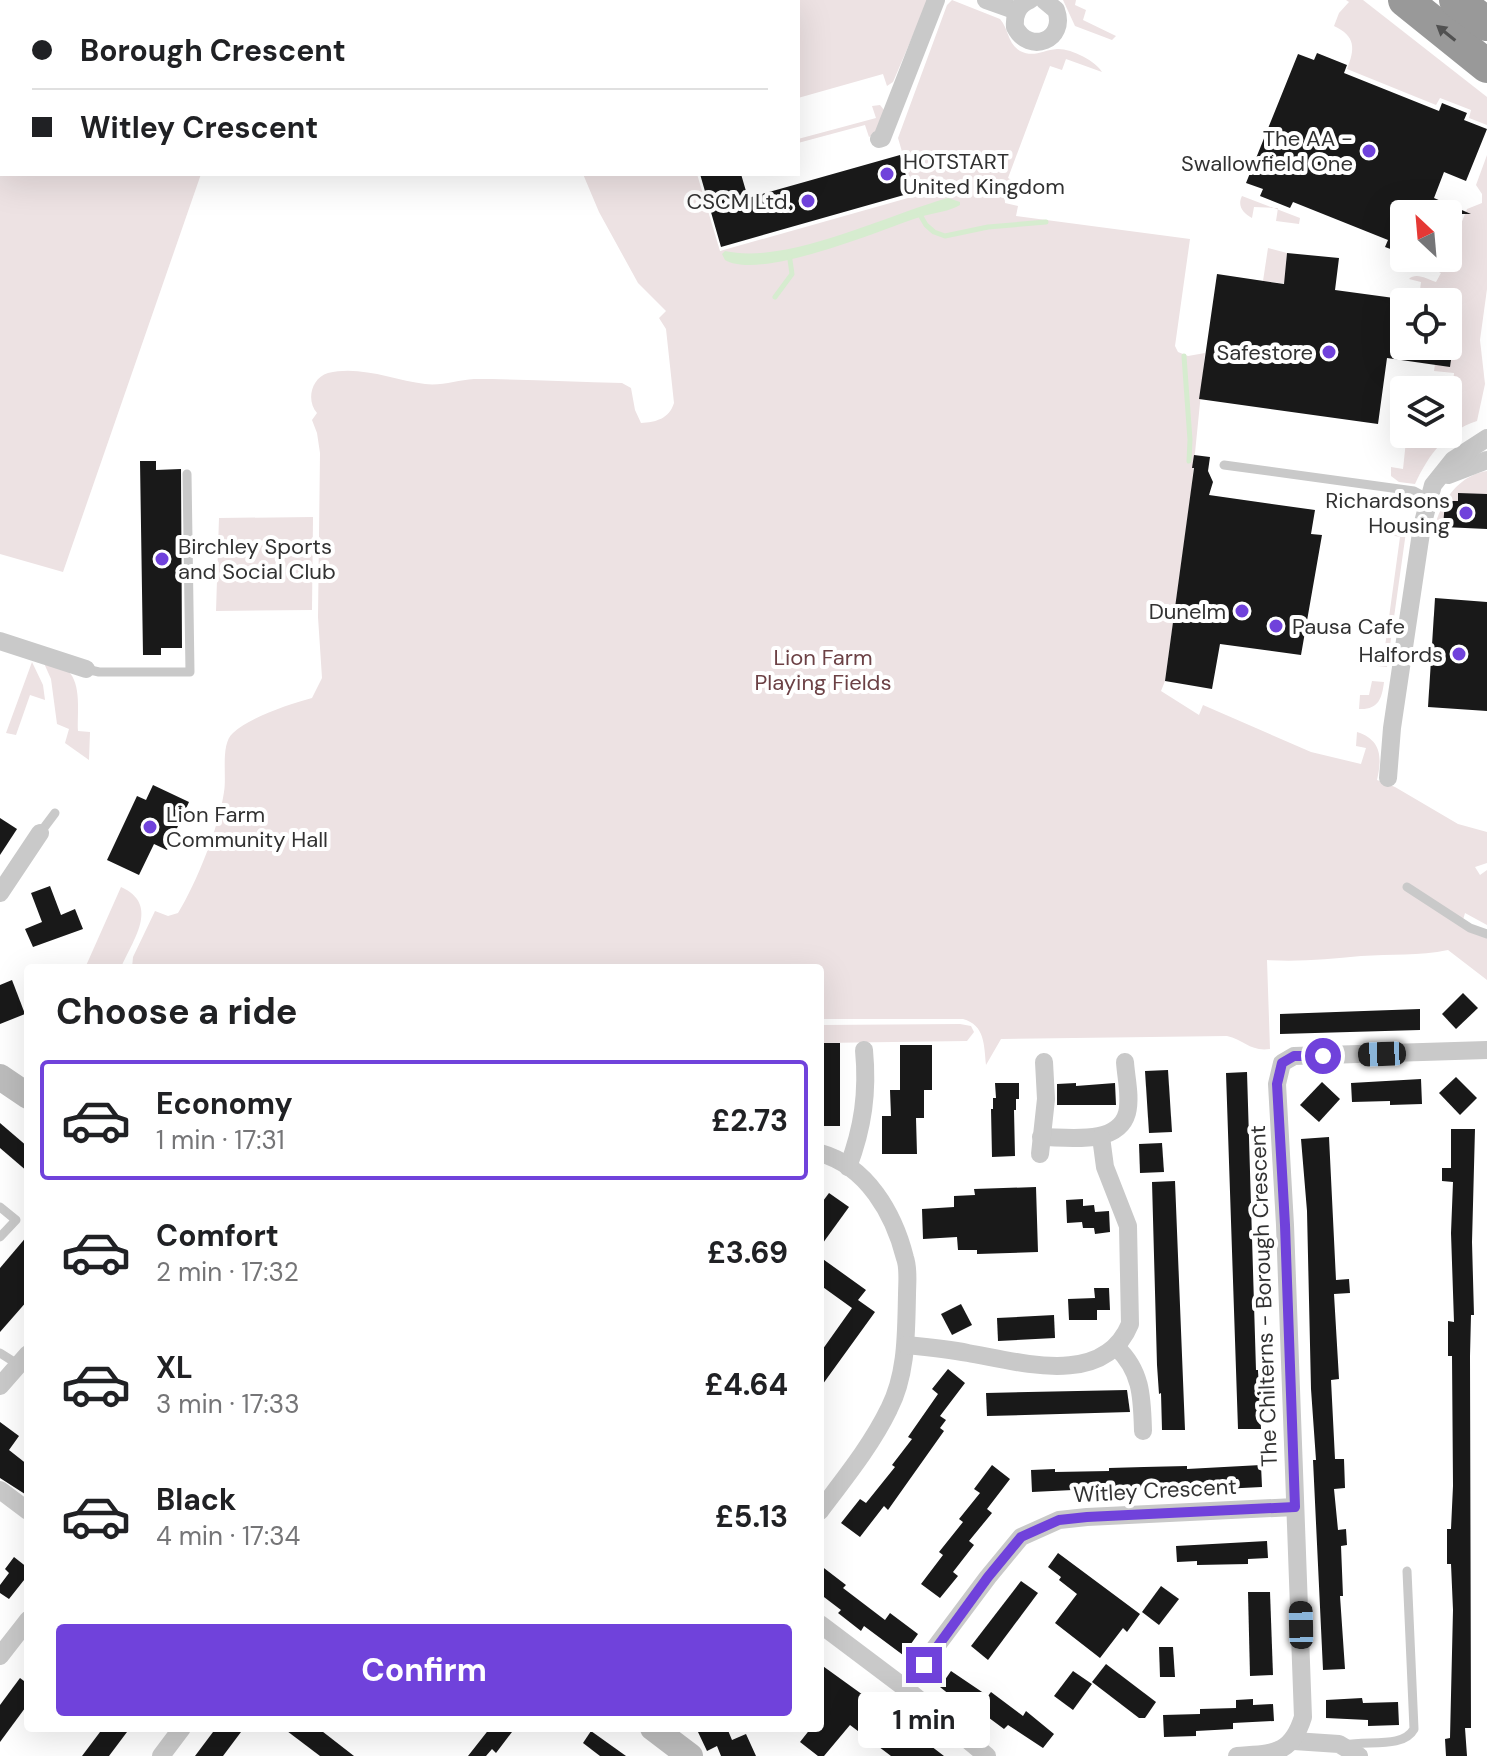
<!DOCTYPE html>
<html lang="en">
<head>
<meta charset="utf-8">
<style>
  :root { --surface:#fff; --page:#f2f2f2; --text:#202124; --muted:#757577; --line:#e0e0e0; --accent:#7042db }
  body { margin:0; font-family:"DM Sans",sans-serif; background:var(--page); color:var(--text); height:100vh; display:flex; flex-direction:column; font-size:30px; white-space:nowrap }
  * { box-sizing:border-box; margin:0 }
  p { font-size:26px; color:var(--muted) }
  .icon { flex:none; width:44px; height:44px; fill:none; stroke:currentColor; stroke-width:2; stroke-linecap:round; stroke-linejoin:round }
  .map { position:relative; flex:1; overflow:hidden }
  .panel { position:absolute; left:24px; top:964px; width:800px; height:768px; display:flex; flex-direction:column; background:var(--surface); border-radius:8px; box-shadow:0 8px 32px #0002 }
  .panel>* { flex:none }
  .top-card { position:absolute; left:0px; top:0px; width:800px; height:176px; box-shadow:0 8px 32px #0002; display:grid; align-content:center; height:176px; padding:0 32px; background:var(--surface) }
  .needle { width:52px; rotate:334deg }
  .tools { position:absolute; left:1390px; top:200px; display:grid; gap:16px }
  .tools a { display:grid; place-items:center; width:72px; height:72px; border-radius:8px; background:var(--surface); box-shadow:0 8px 32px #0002; font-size:40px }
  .end { position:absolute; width:36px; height:36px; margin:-18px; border:10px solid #7042db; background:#fff; box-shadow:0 0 0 4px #fff }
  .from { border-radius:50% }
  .bubble { position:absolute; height:56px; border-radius:8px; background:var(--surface); box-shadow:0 8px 32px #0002; font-size:26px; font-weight:700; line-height:56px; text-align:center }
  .car { position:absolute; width:24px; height:48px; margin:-24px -12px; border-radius:10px; box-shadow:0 0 6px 2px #0007; background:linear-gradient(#222 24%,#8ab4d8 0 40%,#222 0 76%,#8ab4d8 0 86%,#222 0) }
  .top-card b { display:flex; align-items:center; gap:28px; height:76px; font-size:30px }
  .top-card b+b { border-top:2px solid var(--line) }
  .top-card i { width:20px; height:20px; background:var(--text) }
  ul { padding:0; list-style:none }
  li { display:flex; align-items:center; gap:24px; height:120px; margin:0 16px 12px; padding:0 16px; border:4px solid transparent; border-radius:8px }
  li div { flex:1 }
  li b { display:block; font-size:30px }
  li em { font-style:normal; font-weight:700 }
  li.on { border-color:var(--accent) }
  li>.icon { width:72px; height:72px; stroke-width:1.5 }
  h2 { padding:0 32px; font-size:36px; line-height:96px }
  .button { display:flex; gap:16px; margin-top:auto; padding:16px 32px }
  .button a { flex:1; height:92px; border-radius:8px; background:var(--accent); color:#fff; font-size:32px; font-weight:700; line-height:92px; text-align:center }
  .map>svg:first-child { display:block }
</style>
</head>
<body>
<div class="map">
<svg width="1487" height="1756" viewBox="0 0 1487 1756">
  <rect width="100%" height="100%" fill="#fff"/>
  <!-- green -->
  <g fill="#ede2e3">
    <polygon points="38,0 274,0 44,2"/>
    <polygon points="730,0 928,0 893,82 887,86 883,74 798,98 798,2 725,2"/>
    <path d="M952,0L1000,19C1009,29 1007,43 1020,51C1034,58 1043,50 1057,49C1070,48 1096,61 1102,72L1066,59L1062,70L1050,66L1008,178L1017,183L1016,186H1004L1005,203L1018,206L1016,216L1190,239L1175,346L1178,352L1188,356L1205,353L1191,493L1165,681L1161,691L1199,715L1203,705L1311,752L1361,764L1366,748L1356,746L1357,732C1382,740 1382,758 1377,780L1395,787L1458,824L1487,832V863L1475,867L1480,875L1487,870V925L1465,913L1461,927L1487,938V980L1448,950C1419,956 1391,954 1361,956C1329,959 1299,962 1267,960L1270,1049C1251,1052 1244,1040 1227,1036L1001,1039L986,1065C984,1045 985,1025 963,1019H820V968H132L133,957L155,911L168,916L178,913C196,884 219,827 224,792C227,776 220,744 233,733C250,717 290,704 312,698L322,678L318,617L320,453L317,433L312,420L317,413C306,401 311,378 328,373C360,365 394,380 425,384C442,386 458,380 474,379C523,379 573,382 622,383L631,388L635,410L641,423C656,422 669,419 674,403L666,329L659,318L666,311L638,283L599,212L583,174H697L720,251L915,196L898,138L947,5Z"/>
    <polygon points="1063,0 1076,0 1075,5 1086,10 1083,20 1116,36 1112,40 1075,26"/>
    <path d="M1346,0H1363L1487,97V125L1469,118L1471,110L1440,98L1436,105L1347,69C1355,49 1356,36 1334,26L1339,13L1349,2Z"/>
    <polygon points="0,76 2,174 201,174 63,572 0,554"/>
    <polygon points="880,105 884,110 876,133 869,137 865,125 798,143 798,139 876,118 872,106"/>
    <path d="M1487,155V289L1480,340L1485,384L1477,421C1446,431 1429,454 1415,484L1399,482L1391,476V467L1403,469L1406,441L1435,442L1436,434H1448L1454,373L1434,371L1435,364L1450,366L1454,338L1448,336V302H1404V330L1390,329L1394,298L1419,299L1421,282L1409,279C1416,272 1427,279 1436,282L1441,273L1424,265L1427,258L1445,264L1467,209L1482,203V194L1476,185Z"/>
    <path d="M1242,196L1300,218L1299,224L1276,221L1278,208L1254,207L1252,218C1243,213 1237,206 1242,196Z"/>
    <polygon points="1268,248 1287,253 1286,261 1291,262 1288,284 1263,281"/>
    <path d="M1487,471V494H1458V501H1445L1444,524L1440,525L1439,539L1433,533C1439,505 1456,476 1487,471Z"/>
    <polygon points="313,517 312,610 216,611 219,518"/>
    <polygon points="1395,531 1406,532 1387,667 1377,666 1374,661 1383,661 1400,537 1390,535"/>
    <path d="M43,661C50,664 63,666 68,671C82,684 77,714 78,731L90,732L89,760L65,743L69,729L57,724L51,679Z"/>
    <polygon points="32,662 43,685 45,700 30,695 16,735 6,733"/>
    <path d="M1372,681L1384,682C1382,699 1378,710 1359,709L1360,695H1369Z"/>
    <path d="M121,887C161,905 132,941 121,968H85Z"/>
    <polygon points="960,1024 971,1026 974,1032 967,1041 820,1043 820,1025"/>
  </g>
  <!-- water -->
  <path fill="#d6eccf" d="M948,198L960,202V205C951,211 933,213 920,217C880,230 761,281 725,260L722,254L725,251C787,265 886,215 948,198Z"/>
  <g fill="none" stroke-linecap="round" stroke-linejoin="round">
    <!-- stream -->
    <g stroke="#d6eccf" stroke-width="5">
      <polyline points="919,213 926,225 934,232 945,236 988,227 1046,222"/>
      <polyline points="775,297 792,274 789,253"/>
      <polyline points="1184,356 1190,440 1189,461"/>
    </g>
  </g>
  <!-- building -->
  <g fill="#191919">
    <polygon points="1317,53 1347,65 1344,73 1439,111 1442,103 1467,113 1464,120 1487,129 1466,181 1444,172 1434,198 1471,214 1404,214 1404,254 1385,247 1388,240 1293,202 1290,208 1260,196 1263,189 1246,183 1298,54 1314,60"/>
    <polygon points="900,155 911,193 721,247 700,174 741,174 748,198"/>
    <polygon points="1287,253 1339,258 1335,290 1394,298 1390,329 1404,330 1404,346 1453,346 1450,367 1387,358 1378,424 1199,399 1217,274 1284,284"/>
    <polygon points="1194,455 1210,457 1208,471 1213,482 1209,495 1315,510 1311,534 1322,535 1301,655 1220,644 1212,689 1165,681 1194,468 1192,468"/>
    <polygon points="140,461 156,461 156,470 181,469 182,648 161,648 161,655 143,655"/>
    <polygon points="1458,493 1487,494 1487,529 1443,527 1445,501 1458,501"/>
    <polygon points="1435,598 1487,602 1487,711 1428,707"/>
    <polygon points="153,785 189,802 167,850 154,844 139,875 107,860 137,796 146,800"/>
    <polygon points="0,818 17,829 0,855"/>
    <polygon points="50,886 61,915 75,909 83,929 33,947 25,929 42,922 31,893"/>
    <polygon points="12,980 25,1014 0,1024 0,985"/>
    <polygon points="1463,993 1478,1008 1456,1029 1442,1014"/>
    <polygon points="1420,1009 1420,1030 1280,1034 1280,1014"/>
    <rect x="820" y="1043" width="20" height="83"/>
    <polygon points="900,1045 932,1045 932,1090 924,1090 924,1118 916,1118 917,1154 882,1154 882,1116 891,1116 890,1090 900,1090"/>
    <polygon points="1168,1070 1172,1132 1149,1133 1145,1071"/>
    <polygon points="1247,1072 1256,1370 1258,1370 1261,1429 1238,1429 1226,1073"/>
    <polygon points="1456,1077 1477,1098 1460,1115 1439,1093"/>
    <polygon points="1421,1079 1422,1104 1390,1105 1390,1101 1352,1102 1351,1083"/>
    <polygon points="1322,1082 1340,1099 1319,1122 1300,1105"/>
    <polygon points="995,1083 1019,1083 1019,1099 1016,1099 1016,1110 1014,1110 1015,1156 992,1157 991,1109 993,1109 993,1098 996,1098"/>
    <polygon points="1076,1083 1076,1086 1115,1083 1116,1105 1057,1105 1057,1084"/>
    <polygon points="0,1123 28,1147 28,1172 0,1148"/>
    <polygon points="1451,1129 1475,1129 1472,1242 1474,1315 1471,1315 1470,1356 1471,1728 1465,1728 1467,1756 1446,1756 1445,1739 1450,1738 1453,1610 1451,1564 1447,1564 1447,1529 1451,1529 1453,1486 1452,1356 1448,1356 1448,1321 1454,1322 1451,1233 1453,1182 1442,1181 1442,1168 1451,1168"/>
    <polygon points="1329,1137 1336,1280 1349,1279 1350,1293 1334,1294 1339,1379 1331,1380 1335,1459 1344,1459 1345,1488 1334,1489 1338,1530 1346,1529 1347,1545 1341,1546 1343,1596 1340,1596 1345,1669 1323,1670 1313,1460 1316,1460 1311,1389 1307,1211 1301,1139"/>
    <polygon points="1162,1143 1164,1172 1140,1173 1139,1144"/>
    <polygon points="1175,1181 1185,1430 1162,1430 1161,1393 1159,1394 1157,1365 1152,1182"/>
    <polygon points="1036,1187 1038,1252 977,1254 977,1250 958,1250 957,1237 923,1239 922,1209 954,1207 954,1196 975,1195 974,1189"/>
    <polygon points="829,1193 849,1207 820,1247 820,1205"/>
    <polygon points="1083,1199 1083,1206 1094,1205 1095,1212 1109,1211 1110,1232 1095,1234 1094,1228 1083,1228 1082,1222 1067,1223 1066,1200"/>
    <polygon points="28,1235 28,1300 0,1332 0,1268"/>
    <polygon points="820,1257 866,1290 858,1300 875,1312 820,1388 820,1353 852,1308 820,1285"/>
    <polygon points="1094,1288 1109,1288 1110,1310 1097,1310 1097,1320 1069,1320 1068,1299 1095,1298"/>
    <polygon points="961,1304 972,1325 952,1335 941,1314"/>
    <polygon points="1054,1315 1055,1338 998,1341 997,1318"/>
    <polygon points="948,1369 965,1383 940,1416 946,1420 940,1428 944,1431 888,1510 884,1506 860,1537 841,1523 860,1499 866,1503 895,1467 892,1465 912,1439 908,1437 938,1394 932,1389"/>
    <polygon points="1127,1390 1130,1412 987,1416 986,1393"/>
    <polygon points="0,1422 19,1436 9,1450 28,1465 28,1496 0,1478"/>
    <polygon points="992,1465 1010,1479 987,1509 992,1513 969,1541 974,1545 953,1572 958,1576 940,1598 921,1584 943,1555 939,1552 963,1522 959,1519 980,1493 974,1489"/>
    <polygon points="1261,1465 1262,1487 1201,1490 1201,1486 1145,1488 1073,1494 1073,1490 1032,1492 1031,1470 1055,1469 1055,1472 1109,1471 1109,1468 1144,1467 1187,1466 1187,1469"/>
    <polygon points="1267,1541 1268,1558 1248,1559 1248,1564 1197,1565 1197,1561 1177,1562 1176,1546"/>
    <polygon points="1058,1553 1140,1614 1127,1632 1123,1628 1100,1658 1055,1623 1077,1594 1059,1580 1061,1577 1048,1567"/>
    <polygon points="14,1557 28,1568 28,1575 9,1599 0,1593 0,1585 9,1573 5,1569"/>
    <polygon points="820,1565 846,1585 843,1588 885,1620 890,1613 918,1634 903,1655 864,1626 861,1631 838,1613 841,1610 820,1594"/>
    <polygon points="1021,1581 1038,1593 988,1660 971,1646"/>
    <polygon points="1161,1586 1179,1599 1159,1625 1142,1612"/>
    <polygon points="1248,1592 1270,1592 1273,1675 1250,1676"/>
    <polygon points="1159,1647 1173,1647 1175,1677 1160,1677"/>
    <polygon points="820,1664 888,1713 944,1756 891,1756 850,1725 824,1756 818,1756 800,1742 811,1728 820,1728"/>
    <polygon points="1106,1664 1156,1702 1145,1718 1139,1718 1092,1682"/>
    <polygon points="951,1671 988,1696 991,1692 1023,1716 1026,1711 1054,1734 1043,1748 1008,1725 1004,1729 973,1706 970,1711 940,1687"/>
    <polygon points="1073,1671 1092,1684 1073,1710 1054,1696"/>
    <polygon points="20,1678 28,1684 28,1704 0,1742 0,1705"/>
    <polygon points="1362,1698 1363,1703 1398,1702 1399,1725 1368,1726 1368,1720 1326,1718 1326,1700"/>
    <polygon points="1253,1699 1253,1705 1273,1704 1274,1721 1233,1723 1233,1729 1196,1731 1196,1736 1164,1737 1163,1715 1200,1714 1200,1709 1236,1708 1236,1700"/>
    <polygon points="103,1728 130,1728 109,1756 82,1756"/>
    <polygon points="216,1728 244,1728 223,1756 195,1756"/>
    <polygon points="283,1728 318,1728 354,1756 320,1756"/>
    <polygon points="490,1728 515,1728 496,1753 492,1749 486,1756 468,1756"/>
    <polygon points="706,1728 727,1728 732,1740 746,1734 756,1756 721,1756 717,1746 707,1751 698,1732"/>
    <polygon points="591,1731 626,1756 600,1756 583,1743"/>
  </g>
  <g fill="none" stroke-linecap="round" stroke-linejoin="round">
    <!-- lane -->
    <g stroke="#c9c9c9" stroke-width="9">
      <polyline points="1224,465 1414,491 1429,499"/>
      <polyline points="86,669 99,672 190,672 187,474"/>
      <polyline points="40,833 55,813"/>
      <polyline points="1407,887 1470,928 1487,934"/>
      <polyline points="0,1207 16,1220 0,1237"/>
      <polyline points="0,1353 19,1365"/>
      <path d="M1346,1745C1367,1740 1403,1749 1414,1729L1407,1571"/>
    </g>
    <!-- street -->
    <g stroke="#c9c9c9" stroke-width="18">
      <polyline points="986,0 1017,11"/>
      <path d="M1030,0C1018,5 1014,14 1015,27C1029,55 1067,40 1056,10L1044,0"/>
      <polyline points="879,139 882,138 936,0"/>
      <polyline points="1448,475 1487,460"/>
      <polyline points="0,641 86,669"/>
      <polyline points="1388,778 1392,728 1422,526 1433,485 1453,460 1487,438"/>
      <polyline points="0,893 40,833"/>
      <path d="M1041,1137C1067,1137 1118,1146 1127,1113C1131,1097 1126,1078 1125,1062"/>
      <path d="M820,1153C867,1166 894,1214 905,1258C909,1269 907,1283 907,1295C906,1333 907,1374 889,1409C871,1446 844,1479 820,1511"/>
      <polyline points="1040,1154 1046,1099 1044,1062"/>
      <path d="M848,1167C863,1128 868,1092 864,1050"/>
      <path d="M906,1345C927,1347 948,1349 968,1353C1020,1362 1104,1388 1130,1324L1128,1226L1105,1167L1101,1137"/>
      <path d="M1116,1347C1142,1371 1142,1398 1143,1431"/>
      <polyline points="0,1386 28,1354"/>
      <polyline points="0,1490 28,1511"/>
      <polyline points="820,1624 905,1688 987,1756"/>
      <polyline points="0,1656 28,1620"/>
      <polyline points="905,1688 988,1577 1021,1537 1059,1520 1087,1517 1295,1507"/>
      <polyline points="1294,1741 1339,1744 1359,1756"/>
      <polyline points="161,1756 182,1728"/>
      <path d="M1237,1756C1272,1753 1291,1756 1303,1717L1285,1225L1277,1084L1282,1063L1294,1056L1487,1050"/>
    </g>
    <!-- secondary -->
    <g stroke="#bcbcbc" stroke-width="26">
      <polyline points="0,1077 28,1096"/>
      <polyline points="653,1728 690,1756"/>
    </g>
    <!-- highway -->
    <g stroke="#999" stroke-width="34">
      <polyline points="1405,0 1487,66"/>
      <polyline points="1456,0 1487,24"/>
    </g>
  </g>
  <!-- one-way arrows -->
  <defs><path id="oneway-solid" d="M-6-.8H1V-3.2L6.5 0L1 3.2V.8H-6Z" transform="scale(2)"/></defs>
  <use fill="#515151" href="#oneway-solid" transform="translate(1446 33) rotate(-141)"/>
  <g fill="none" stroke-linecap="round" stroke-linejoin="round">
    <!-- route -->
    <polyline stroke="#7042db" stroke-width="10" points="924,1665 988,1577 1021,1537 1059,1520 1087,1517 1295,1507 1285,1225 1277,1084 1282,1063 1294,1056 1323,1056"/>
  </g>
  <!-- markers -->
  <g fill="#7042db" stroke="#fff" stroke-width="3">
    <circle cx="1369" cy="151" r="8"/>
    <circle cx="887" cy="174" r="8"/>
    <circle cx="808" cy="201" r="8"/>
    <circle cx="1329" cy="352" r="8"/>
    <circle cx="1466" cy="513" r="8"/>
    <circle cx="162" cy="559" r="8"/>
    <circle cx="1242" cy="611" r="8"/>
    <circle cx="1276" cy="626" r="8"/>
    <circle cx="1459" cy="654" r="8"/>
    <circle cx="150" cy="827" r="8"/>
  </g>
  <g text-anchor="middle" stroke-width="8" stroke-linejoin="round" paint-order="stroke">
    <!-- poi labels -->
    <g font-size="22" fill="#323232" stroke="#fff" text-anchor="end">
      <text x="1353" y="146">The AA -<tspan x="1353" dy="25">Swallowfield One</tspan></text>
      <text x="903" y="169" text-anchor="start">HOTSTART<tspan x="903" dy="25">United Kingdom</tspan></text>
      <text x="792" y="209">CSCM Ltd.</text>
      <text x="1313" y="360">Safestore</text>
      <text x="1450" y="508">Richardsons<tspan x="1450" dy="25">Housing</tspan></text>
      <text x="178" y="554" text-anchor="start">Birchley Sports<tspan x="178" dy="25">and Social Club</tspan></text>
      <text x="1226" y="619">Dunelm</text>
      <text x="1292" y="634" text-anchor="start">Pausa Cafe</text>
      <text x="1443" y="662">Halfords</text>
      <text x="166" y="822" text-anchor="start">Lion Farm<tspan x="166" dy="25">Community Hall</tspan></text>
    </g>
    <!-- park labels -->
    <g font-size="22" fill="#6c4145" stroke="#fff">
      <text x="823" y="665">Lion Farm<tspan x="823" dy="25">Playing Fields</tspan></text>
    </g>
    <!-- street labels -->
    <g font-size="22" fill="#323232" stroke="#fff">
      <text transform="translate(1263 1296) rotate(-92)" y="8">The Chilterns - Borough Crescent</text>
      <text transform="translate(1155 1490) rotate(-3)" y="8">Witley Crescent</text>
    </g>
  </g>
</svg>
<div class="tools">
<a><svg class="needle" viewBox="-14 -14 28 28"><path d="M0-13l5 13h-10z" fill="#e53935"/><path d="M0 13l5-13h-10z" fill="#757577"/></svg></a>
<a><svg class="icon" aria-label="locate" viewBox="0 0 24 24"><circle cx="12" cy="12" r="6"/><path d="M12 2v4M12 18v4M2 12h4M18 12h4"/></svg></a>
<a><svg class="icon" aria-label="layers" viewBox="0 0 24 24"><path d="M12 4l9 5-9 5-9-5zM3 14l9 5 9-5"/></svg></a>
</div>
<i class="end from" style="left:1323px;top:1056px"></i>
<i class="end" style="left:924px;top:1665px"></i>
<div class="bubble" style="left:858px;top:1692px;width:132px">1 min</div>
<i class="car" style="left:1382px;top:1054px;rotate:268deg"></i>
<i class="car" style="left:1301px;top:1625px;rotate:359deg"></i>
<div class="top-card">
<b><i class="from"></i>Borough Crescent</b>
<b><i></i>Witley Crescent</b>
</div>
<section class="panel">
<h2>Choose a ride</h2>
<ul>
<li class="on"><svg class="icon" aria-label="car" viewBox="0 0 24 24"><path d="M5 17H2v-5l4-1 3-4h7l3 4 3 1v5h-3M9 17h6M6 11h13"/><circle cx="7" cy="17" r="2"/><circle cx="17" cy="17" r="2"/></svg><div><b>Economy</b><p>1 min · 17:31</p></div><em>£2.73</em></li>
<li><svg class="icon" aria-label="car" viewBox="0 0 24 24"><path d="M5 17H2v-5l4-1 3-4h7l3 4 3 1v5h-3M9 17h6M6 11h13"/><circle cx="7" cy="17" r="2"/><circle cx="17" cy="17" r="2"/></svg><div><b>Comfort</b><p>2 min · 17:32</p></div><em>£3.69</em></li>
<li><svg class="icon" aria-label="car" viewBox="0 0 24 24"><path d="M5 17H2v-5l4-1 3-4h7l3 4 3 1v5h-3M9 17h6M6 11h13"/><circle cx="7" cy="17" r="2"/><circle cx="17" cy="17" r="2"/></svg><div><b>XL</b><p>3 min · 17:33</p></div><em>£4.64</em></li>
<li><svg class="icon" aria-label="car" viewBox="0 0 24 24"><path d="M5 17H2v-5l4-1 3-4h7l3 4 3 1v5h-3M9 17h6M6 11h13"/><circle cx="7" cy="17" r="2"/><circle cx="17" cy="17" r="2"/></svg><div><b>Black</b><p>4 min · 17:34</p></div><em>£5.13</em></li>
</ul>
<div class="button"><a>Confirm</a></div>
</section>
</div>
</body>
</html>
